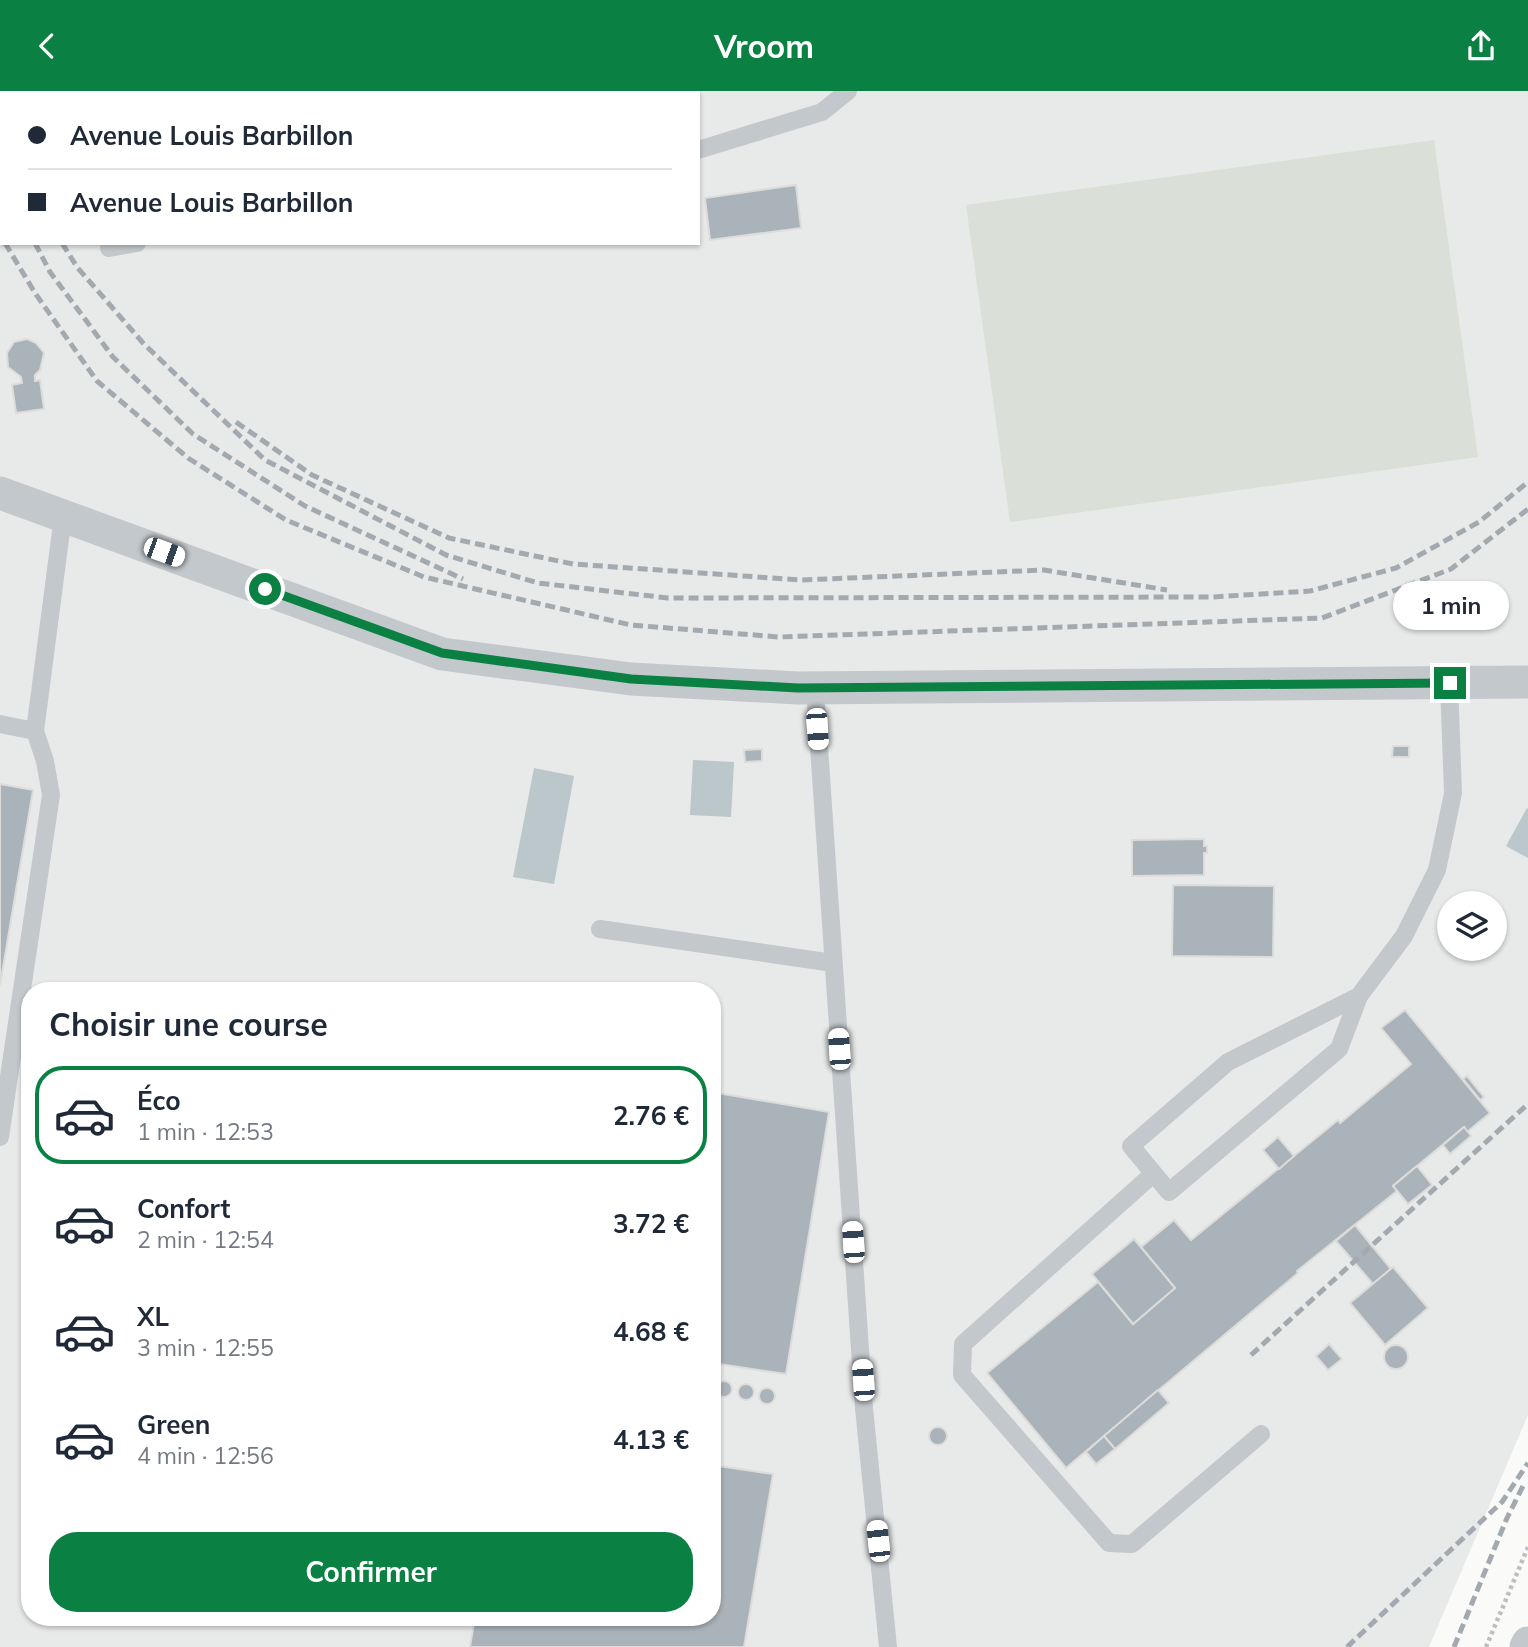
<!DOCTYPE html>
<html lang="fr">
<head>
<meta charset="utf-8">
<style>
  :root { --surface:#fff; --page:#f2f2f3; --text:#1f2937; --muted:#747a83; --line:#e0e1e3; --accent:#0b8043 }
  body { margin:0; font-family:Mulish,sans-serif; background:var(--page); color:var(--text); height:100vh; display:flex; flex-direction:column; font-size:26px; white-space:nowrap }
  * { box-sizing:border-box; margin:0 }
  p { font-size:23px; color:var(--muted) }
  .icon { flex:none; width:38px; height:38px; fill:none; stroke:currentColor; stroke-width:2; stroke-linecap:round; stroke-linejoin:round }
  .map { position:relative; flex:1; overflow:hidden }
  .side { position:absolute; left:21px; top:891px; width:700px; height:644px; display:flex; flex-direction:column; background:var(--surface); border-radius:28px; box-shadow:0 2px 5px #0004 }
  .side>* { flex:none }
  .banner { position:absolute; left:0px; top:0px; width:700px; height:154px; box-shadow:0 2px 5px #0004; display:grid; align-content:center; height:154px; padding:0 28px; background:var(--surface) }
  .tools { position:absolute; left:1437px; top:800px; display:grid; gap:14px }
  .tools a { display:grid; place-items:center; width:70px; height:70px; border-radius:50%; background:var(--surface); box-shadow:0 2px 5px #0004; font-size:35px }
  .end { position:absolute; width:32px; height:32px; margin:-16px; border:9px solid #0b8043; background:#fff; box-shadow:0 0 0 4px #fff }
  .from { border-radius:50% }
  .bubble { position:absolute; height:49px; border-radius:24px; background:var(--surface); box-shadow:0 2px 5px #0004; font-size:23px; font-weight:700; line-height:49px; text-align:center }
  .car { position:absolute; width:21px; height:42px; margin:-21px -10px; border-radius:9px; box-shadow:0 0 5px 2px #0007; background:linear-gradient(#fff 24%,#345 0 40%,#fff 0 76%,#345 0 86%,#fff 0) }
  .banner b { display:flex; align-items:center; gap:24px; height:66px; font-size:26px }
  .banner b+b { border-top:2px solid var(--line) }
  .banner i { width:18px; height:18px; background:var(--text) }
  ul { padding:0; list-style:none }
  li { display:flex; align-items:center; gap:21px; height:98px; margin:0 14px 10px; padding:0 14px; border:4px solid transparent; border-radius:28px }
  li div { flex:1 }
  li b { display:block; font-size:26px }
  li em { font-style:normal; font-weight:700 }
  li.current { border-color:var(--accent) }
  li>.icon { width:63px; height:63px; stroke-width:1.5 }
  h2 { padding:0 28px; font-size:32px; line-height:84px }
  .action { display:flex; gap:14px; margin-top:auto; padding:14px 28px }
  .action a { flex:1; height:80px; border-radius:28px; background:var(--accent); color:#fff; font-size:28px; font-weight:700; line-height:80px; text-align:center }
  header { display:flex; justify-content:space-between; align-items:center; height:91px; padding:0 28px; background:var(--accent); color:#fff; font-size:32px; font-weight:700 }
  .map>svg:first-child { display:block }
</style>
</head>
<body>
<header><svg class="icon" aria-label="back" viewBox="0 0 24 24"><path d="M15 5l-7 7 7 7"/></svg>Vroom<svg class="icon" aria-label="share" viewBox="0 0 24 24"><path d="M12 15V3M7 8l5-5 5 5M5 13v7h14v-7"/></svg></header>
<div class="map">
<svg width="1528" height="1556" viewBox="0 0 1528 1556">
  <rect width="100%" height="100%" fill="#fafaf8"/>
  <!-- built -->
  <path fill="#e8e9e9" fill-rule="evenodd" d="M0,0H1528V1324L1429,1556H0ZM2,2H698V152H2ZM1449,812H1494V858H1449ZM30,900H712V1526H30Z"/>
  <!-- green -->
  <polygon fill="#dadfd7" points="1434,49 1478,366 1010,431 966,114"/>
  <!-- water -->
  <g fill="#bbc7cb">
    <polygon points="693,669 734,671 731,726 690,724"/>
    <polygon points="534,677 574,685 554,793 513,786"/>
    <polygon points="1527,717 1528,718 1528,767 1506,755"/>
  </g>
  <!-- building -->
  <g fill="#aab3b9" stroke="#dcdcda" stroke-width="2">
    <polygon points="0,0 18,2 2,2 0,52"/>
    <polygon points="17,0 367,0 355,2"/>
    <polygon points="367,0 458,0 355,2"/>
    <polygon points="796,94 801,137 710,149 705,107"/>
    <polygon points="27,248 36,252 44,262 40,279 35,284 35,290 40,289 44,318 16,322 12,294 22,292 21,286 8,276 7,262 14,251"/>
    <polygon points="1393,655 1409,655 1409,666 1392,666"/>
    <polygon points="762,658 762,670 745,671 744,659"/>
    <polygon points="0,693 33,699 0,894"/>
    <polygon points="1204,748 1204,755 1207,755 1207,762 1204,762 1204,784 1132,785 1132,749"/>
    <polygon points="1173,794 1274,795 1273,866 1172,865"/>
    <polygon points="1405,919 1490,1022 1467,1041 1464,1036 1393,1095 1397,1100 1297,1180 1298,1182 1066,1377 987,1282 1098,1191 1133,1233 1175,1197 1141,1156 1174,1129 1191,1149 1338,1029 1340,1032 1411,973 1381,937"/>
    <polygon points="1467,985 1484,1006 1480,1009 1463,988"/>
    <polygon points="712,1001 829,1021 786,1283 712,1272"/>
    <polygon points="1464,1036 1471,1045 1450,1063 1443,1054"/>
    <polygon points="1278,1046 1294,1065 1279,1078 1263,1059"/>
    <polygon points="1417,1075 1432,1094 1408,1113 1393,1095"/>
    <polygon points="1355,1134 1391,1178 1373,1193 1336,1150"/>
    <polygon points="1134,1148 1175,1197 1133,1233 1092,1183"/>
    <polygon points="1393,1176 1428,1217 1385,1254 1350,1212"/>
    <polygon points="1329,1253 1342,1268 1328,1279 1316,1265"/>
    <circle cx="1396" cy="1266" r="12"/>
    <circle cx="724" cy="1298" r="8"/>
    <circle cx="746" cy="1301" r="8"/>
    <circle cx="767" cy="1305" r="8"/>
    <polygon points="1158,1299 1169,1312 1115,1358 1104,1345"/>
    <circle cx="938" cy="1345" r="9"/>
    <polygon points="1104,1345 1115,1358 1096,1373 1086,1361"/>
    <polygon points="712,1374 773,1383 744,1556 470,1556 475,1526 712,1526"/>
  </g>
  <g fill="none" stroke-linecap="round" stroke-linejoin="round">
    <!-- path -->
    <polyline stroke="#bbbfc2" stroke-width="4.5" stroke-dasharray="3.5 3.5" stroke-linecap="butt" points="1486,1556 1528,1456"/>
    <!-- lane -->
    <g stroke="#c3c8cc" stroke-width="18">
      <polyline points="698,59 822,21 848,0"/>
      <polyline points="109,157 137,152"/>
      <polyline points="815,597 864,1317 888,1556"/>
      <polyline points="0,633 35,640 45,670 51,704 0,1046"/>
      <polyline points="35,640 63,425"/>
      <polyline points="600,838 833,872"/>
      <polyline points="1359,905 1339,958 1169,1101 1131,1055 1228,971 1359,905 1404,845 1437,779 1453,702 1449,592"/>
      <polyline points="1153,1083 963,1253 962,1284 1109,1452 1132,1453 1261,1343"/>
    </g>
    <!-- street -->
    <g stroke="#c3c8cc" stroke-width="33">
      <polyline points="0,402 442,563 631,588 798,597 1528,591"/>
      <polyline points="1526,1556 1528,1552"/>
    </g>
    <!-- rail -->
    <g stroke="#a2aab0" stroke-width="5" stroke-dasharray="10 5" stroke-linecap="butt">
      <polyline points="1,0 2,2"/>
      <polyline points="0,88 2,91"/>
      <polyline points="5,152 35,202 97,290 188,367 286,429 424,486 631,534 779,546 1322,527 1451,478 1528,418"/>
      <polyline points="35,152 50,181 113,266 193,343 305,415 463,488"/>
      <polyline points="62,152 77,176 143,252 265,369 446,464 538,492 668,507 1212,506 1310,500 1396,477 1479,431 1528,391"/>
      <polyline points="236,331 312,384 449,447 573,473 801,489 1044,479 1167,499"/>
      <polyline points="1251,1264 1528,1013"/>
      <polyline points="1347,1556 1502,1411 1528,1372"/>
      <polyline points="1454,1556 1507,1427 1523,1395"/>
    </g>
  </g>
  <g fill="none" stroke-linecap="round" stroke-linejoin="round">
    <!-- route -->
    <polyline stroke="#0b8043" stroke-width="9" points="265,498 442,562 631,588 798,597 1450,592"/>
  </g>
</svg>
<div class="tools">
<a><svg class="icon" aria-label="layers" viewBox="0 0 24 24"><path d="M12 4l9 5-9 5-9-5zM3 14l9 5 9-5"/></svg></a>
</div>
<i class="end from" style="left:265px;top:498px"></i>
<i class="end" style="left:1450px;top:592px"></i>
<div class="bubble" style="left:1393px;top:490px;width:116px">1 min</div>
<i class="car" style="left:164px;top:461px;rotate:110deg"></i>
<i class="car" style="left:817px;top:638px;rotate:176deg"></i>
<i class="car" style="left:839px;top:958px;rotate:356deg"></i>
<i class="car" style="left:853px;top:1151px;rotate:356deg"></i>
<i class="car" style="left:863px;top:1289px;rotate:356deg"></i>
<i class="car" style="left:878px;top:1450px;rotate:354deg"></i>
<div class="banner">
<b><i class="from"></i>Avenue Louis Barbillon</b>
<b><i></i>Avenue Louis Barbillon</b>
</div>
<section class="side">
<h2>Choisir une course</h2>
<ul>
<li class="current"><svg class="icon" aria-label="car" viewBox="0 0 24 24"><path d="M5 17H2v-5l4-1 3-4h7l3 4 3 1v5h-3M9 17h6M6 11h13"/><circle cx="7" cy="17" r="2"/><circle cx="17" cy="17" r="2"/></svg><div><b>Éco</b><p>1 min · 12:53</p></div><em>2.76 €</em></li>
<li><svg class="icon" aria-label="car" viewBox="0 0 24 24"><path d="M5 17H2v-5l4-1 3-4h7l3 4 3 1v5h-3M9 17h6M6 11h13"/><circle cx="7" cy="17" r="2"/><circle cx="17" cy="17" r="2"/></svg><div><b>Confort</b><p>2 min · 12:54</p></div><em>3.72 €</em></li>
<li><svg class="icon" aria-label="car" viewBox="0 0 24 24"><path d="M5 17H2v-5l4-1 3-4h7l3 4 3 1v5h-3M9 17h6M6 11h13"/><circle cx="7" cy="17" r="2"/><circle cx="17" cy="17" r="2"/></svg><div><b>XL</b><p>3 min · 12:55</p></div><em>4.68 €</em></li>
<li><svg class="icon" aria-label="car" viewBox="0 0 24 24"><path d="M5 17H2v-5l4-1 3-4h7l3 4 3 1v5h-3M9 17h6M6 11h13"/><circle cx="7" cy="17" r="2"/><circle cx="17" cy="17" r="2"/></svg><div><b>Green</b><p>4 min · 12:56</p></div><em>4.13 €</em></li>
</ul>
<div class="action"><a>Confirmer</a></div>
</section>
</div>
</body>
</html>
